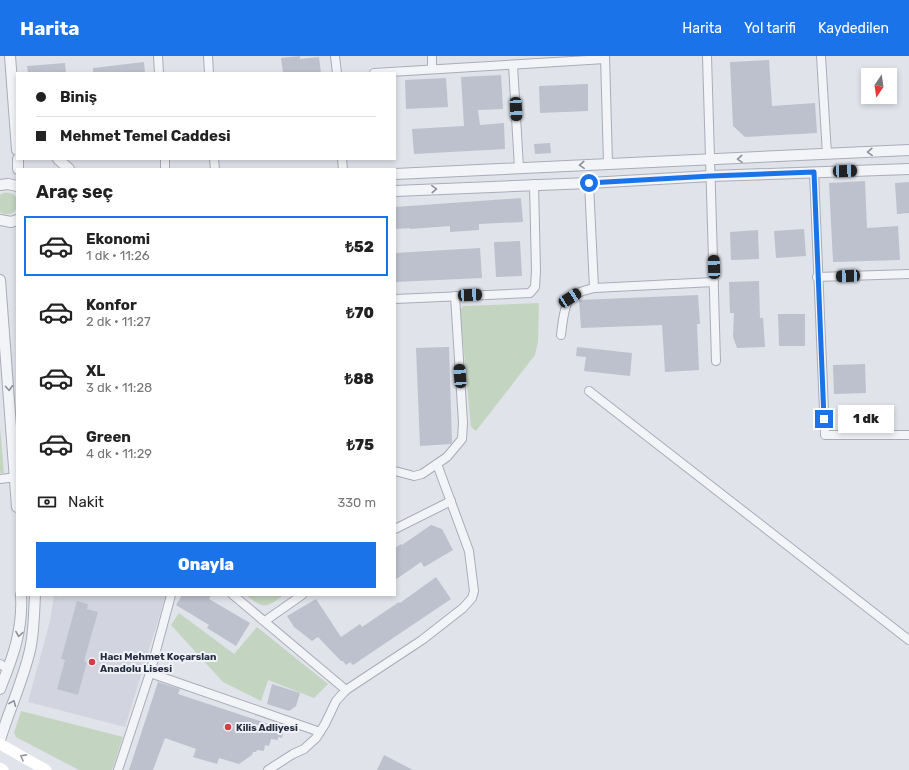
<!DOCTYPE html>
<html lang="tr">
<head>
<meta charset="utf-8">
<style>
  :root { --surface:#fff; --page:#f2f2f2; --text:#222; --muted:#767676; --line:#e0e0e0; --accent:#1a73e8 }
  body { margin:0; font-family:Rubik,sans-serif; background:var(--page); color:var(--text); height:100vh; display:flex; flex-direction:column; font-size:15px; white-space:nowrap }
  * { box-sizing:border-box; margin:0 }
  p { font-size:13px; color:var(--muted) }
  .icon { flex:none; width:22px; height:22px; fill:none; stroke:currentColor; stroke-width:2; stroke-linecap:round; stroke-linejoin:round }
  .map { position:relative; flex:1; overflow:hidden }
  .details { position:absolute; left:16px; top:112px; width:380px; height:428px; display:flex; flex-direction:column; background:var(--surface); border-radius:0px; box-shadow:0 2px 6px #0003 }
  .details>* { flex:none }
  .banner { position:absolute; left:16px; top:16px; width:380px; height:88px; border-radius:0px; box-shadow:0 2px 6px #0003; display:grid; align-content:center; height:88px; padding:0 20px; background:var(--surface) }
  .needle { width:26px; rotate:193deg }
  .buttons { position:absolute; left:861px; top:12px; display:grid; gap:8px }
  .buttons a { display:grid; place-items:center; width:36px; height:36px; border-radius:0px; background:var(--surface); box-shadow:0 2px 6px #0003; font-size:20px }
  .end { position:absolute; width:18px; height:18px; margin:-9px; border:5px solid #1a73e8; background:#fff; box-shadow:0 0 0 2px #fff }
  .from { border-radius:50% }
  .bubble { position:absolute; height:28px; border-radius:0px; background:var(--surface); box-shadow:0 2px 6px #0003; font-size:13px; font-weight:800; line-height:28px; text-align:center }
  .car { position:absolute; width:12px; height:24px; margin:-12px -6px; border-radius:5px; box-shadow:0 0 3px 1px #0007; background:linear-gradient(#222 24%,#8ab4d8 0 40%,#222 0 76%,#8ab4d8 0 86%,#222 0) }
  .banner b { display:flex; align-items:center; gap:14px; height:38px; font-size:15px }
  .banner b+b { border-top:1px solid var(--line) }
  .banner i { width:10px; height:10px; background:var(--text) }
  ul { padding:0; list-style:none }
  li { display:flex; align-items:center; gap:12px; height:60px; margin:0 8px 6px; padding:0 12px; border:2px solid transparent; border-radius:0px }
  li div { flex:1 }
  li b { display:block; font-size:15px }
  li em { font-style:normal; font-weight:800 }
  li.active { border-color:var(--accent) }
  li>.icon { width:36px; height:36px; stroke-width:1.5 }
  h2 { padding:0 20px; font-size:18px; line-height:48px }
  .pay { display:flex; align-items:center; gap:10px; height:44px; padding:0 20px; font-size:15px }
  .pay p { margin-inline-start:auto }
  .cta { display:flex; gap:8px; margin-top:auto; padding:8px 20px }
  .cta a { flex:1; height:46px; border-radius:0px; background:var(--accent); color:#fff; font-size:16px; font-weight:800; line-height:46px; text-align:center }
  header { display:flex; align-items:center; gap:24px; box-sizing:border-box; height:56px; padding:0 20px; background:var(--accent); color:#fff }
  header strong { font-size:19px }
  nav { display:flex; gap:22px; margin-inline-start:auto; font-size:14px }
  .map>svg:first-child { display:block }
</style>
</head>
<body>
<header>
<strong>Harita</strong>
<nav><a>Harita</a><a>Yol tarifi</a><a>Kaydedilen</a></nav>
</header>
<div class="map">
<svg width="909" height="714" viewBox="0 0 909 714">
  <rect width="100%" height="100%" fill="#e0e3ea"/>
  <!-- built -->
  <polygon fill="#d2d5df" points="54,539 62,541 63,539 166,539 125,671 28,646 50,565"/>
  <!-- green -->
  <g fill="#c3d4c0">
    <path d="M3,137C9,136 14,137 17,143V152C13,159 6,160 0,156V139Z"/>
    <polygon points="539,247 538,286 535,299 476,375 471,371 460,255 463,250"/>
    <polygon points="0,371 4,417 0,417"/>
    <path d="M246,539H284C265,552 265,554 246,539Z"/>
    <polygon points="179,557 234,598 257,571 328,628 314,642 268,624 261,645 223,626 171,569"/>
    <polygon points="21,655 123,681 112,714 79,714 16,681 14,677"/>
  </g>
  <!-- building -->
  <g fill="#bdc1cd">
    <polygon points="300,0 300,3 319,1 321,17 283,17 281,2"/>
    <polygon points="769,4 772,50 815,47 817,77 745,81 733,70 730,6"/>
    <polygon points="144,6 145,17 93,17 93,12"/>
    <polygon points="65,7 66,17 28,17 27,10"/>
    <polygon points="501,19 503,53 478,54 480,69 504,67 505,93 414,98 412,73 464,70 461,21"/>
    <polygon points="446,22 448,51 406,53 405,24"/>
    <polygon points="588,28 588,55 540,57 539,30"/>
    <polygon points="550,87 551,97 535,98 534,88"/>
    <polygon points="865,125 867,172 898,170 900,204 833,206 829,127"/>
    <polygon points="909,126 909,157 897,158 895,127"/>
    <polygon points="521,142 523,166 479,168 479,174 450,176 450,170 410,173 410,172 395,173 395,151"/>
    <polygon points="804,173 806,200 776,202 774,175"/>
    <polygon points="758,174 759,203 731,204 730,176"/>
    <polygon points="520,185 522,220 496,221 494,186"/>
    <polygon points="480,192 482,222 395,226 395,197"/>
    <polygon points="759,225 760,262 763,262 765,291 737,292 733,281 734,257 730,257 729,226"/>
    <polygon points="698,239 700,268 697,268 699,314 665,316 662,269 581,272 579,244"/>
    <polygon points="778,258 805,258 805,290 779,290"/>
    <polygon points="449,291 452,386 451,388 420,390 416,292"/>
    <polygon points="577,291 632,297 630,320 584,315 586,301 576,300"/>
    <polygon points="865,308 866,337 834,338 833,309"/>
    <polygon points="431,469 442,473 453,494 424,511 421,506 395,524 395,492 401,488 402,489"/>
    <polygon points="436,521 451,543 353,609 350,606 346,609 343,605 341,605 318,581 312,585 294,571 287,560 316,543 341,581 360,568 362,571 399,546 400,547"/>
    <polygon points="182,539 211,539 209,543 250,567 236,590 207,572 209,569 176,549"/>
    <polygon points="77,545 88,548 87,553 98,556 84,605 87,606 78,639 57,633 65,604 61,603"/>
    <polygon points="158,626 180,633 178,638 284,673 282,682 278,681 278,684 271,683 269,690 265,689 264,695 257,694 256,696 253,696 252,699 239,708 219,702 217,708 193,701 196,693 165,682 153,714 129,714"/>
    <polygon points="272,628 300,637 296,650 289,655 267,648"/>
    <polygon points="384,699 413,714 377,714"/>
  </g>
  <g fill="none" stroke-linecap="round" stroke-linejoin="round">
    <!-- minor casing -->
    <g stroke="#a9adb8" stroke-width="10">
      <g id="minor">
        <polyline points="158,0 159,17"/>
        <polyline points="208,0 209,17"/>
        <polyline points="335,0 337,17"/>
        <polyline points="432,0 432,13"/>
        <polyline points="605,0 608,107"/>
        <polyline points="707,0 716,305"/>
        <polyline points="821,0 827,98"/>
        <polyline points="513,9 519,112"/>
        <polyline points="374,17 605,3"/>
        <polyline points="165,103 165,113"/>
        <polyline points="214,103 215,113"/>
        <polyline points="342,103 343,113"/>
        <polyline points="814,116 825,379 909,379"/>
        <polyline points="589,127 594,232"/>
        <polyline points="817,221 909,218"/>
        <polyline points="395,243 530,237 535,231 536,215 534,128"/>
        <path d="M561,279C562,270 564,249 570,242C575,236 587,234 594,232L714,226"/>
        <polyline points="589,335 909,584"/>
        <polyline points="395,415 414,420 422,418 447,401 462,383 463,367 455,240"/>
        <polyline points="0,423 17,421"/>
        <polyline points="395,473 451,445"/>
        <polyline points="233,539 346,634"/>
        <polyline points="265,565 302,539"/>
        <polyline points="0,608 8,613"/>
        <polyline points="150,617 320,676"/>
        <polyline points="118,714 150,617 171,539"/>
        <polyline points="268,714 293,698 304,693 316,682 325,668 336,645 346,634 422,584 463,552 472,542 474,535 469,495 437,408"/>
      </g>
    </g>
    <!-- tertiary casing -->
    <g stroke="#a9adb8" stroke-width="12">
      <g id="tertiary">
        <polyline points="10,0 17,94"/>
        <polyline points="18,103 18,113"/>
        <polyline points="58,103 69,113"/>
        <polyline points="395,118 909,94"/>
        <polyline points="0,129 8,128 17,130"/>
        <polyline points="395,135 589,127 711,120 909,113"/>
        <polyline points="0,164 11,166 17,164"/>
        <polyline points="0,224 17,451"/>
        <path d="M0,633C13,601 23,574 21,539"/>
        <path d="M0,684C9,654 23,625 30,594C34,576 34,557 35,539"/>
      </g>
    </g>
    <!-- minor -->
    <use href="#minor" stroke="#f3f4f8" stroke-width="8"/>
    <!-- tertiary -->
    <use href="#tertiary" stroke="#f3f4f8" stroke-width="10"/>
    <!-- secondary -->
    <g stroke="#fff" stroke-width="11">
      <polyline points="0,688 46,714"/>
      <polyline points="0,712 3,714"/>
    </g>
  </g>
  <!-- one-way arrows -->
  <defs><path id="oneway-chevron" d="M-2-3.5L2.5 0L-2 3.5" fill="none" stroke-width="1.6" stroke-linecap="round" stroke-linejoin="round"/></defs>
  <g stroke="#8e919d">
    <use href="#oneway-chevron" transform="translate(870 96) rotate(178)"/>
    <use href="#oneway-chevron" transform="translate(740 103) rotate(177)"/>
    <use href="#oneway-chevron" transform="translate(582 109) rotate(177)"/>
    <use href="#oneway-chevron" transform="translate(434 133) rotate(-3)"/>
    <use href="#oneway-chevron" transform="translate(9 332) rotate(86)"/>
    <use href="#oneway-chevron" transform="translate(19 578) rotate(99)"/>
    <use href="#oneway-chevron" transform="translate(13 647) rotate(-68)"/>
  </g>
  <use stroke="#9496a0" href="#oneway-chevron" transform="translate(23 701) rotate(-151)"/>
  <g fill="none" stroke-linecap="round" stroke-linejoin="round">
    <!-- route -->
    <polyline stroke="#1a73e8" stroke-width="5" points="589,127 711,120 814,116 824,363"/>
  </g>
  <!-- markers -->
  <g fill="#d53e44" stroke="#eff2f7" stroke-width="1.5">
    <circle cx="92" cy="606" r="4"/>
    <circle cx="228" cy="671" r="4"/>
  </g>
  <g text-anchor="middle" stroke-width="4" stroke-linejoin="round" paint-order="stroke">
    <!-- poi labels -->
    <g font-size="10" font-weight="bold" fill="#282e42" stroke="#eff2f7" text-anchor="start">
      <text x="100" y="604">Hacı Mehmet Koçarslan<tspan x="100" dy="12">Anadolu Lisesi</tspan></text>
      <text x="236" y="675">Kilis Adliyesi</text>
    </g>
  </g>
</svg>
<div class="buttons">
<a><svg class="needle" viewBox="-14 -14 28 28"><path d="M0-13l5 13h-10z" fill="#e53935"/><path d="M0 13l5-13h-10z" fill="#767676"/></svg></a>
</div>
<i class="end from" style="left:589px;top:127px"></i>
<i class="end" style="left:824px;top:363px"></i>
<div class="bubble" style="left:838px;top:349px;width:56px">1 dk</div>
<i class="car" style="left:516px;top:53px;rotate:177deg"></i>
<i class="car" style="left:845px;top:115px;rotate:88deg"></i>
<i class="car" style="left:714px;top:211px;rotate:358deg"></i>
<i class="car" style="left:848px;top:220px;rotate:268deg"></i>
<i class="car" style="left:470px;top:239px;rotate:87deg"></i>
<i class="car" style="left:570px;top:242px;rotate:57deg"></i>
<i class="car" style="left:460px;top:320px;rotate:356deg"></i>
<div class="banner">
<b><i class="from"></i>Biniş</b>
<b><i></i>Mehmet Temel Caddesi</b>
</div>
<section class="details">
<h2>Araç seç</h2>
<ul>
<li class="active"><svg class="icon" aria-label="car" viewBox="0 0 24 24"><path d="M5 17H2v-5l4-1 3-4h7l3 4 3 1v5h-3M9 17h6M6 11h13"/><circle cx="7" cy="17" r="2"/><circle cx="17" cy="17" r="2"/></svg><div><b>Ekonomi</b><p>1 dk · 11:26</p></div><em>₺52</em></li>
<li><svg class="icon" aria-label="car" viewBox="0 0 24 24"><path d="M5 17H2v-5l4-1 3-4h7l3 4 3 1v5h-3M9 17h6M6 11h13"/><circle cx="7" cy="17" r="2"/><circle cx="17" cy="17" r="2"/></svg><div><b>Konfor</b><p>2 dk · 11:27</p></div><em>₺70</em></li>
<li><svg class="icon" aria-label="car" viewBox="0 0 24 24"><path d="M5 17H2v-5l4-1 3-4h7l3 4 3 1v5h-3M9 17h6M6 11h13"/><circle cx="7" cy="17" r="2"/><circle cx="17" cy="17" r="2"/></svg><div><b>XL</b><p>3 dk · 11:28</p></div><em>₺88</em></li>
<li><svg class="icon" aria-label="car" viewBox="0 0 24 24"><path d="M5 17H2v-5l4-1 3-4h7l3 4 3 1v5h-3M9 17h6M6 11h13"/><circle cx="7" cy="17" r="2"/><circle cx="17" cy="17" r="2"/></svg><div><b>Green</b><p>4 dk · 11:29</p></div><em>₺75</em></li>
</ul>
<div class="pay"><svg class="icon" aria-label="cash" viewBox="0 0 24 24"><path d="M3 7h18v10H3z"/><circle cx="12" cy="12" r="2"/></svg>Nakit<p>330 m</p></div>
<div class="cta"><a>Onayla</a></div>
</section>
</div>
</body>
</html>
